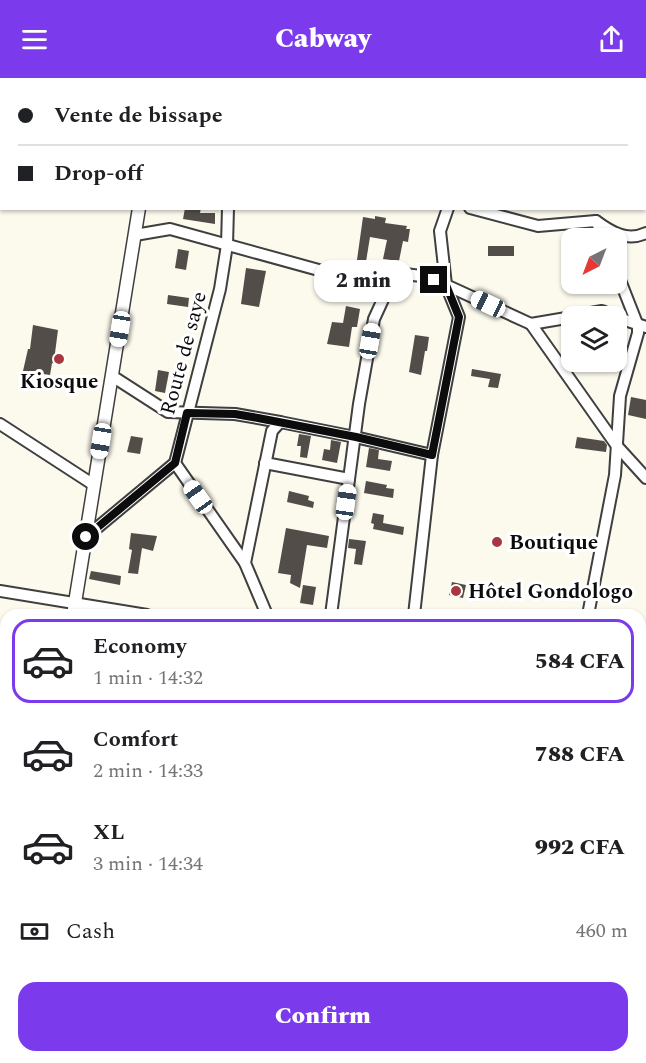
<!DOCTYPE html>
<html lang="en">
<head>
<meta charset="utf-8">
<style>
  :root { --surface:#fff; --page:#f2f2f2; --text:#202124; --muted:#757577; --line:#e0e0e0; --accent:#7c3aed }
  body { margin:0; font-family:Spectral,serif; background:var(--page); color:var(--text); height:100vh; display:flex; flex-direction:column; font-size:22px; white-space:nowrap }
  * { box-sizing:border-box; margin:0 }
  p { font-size:20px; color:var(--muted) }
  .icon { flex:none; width:33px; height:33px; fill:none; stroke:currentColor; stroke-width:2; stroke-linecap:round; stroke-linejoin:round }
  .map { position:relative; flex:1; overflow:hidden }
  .details { position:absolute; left:0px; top:531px; width:646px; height:454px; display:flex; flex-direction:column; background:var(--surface); border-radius:18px 18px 0 0; box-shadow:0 2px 4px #0004 }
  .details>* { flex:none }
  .hud { position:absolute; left:0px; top:0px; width:646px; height:132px; box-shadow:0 2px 4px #0004; display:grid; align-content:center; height:132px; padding:0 18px; background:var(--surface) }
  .needle { width:39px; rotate:222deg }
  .controls { position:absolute; left:561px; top:150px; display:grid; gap:12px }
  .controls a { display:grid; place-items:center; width:66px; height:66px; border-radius:12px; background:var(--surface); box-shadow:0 2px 4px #0004; font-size:30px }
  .end { position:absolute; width:27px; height:27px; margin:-14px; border:8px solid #0c0c0c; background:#fff; box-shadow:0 0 0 3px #fff }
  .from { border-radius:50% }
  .bubble { position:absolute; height:42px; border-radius:18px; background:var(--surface); box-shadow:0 2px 4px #0004; font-size:20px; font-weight:800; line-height:42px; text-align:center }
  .car { position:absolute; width:18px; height:36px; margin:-18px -9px; border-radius:8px; box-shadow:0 0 4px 2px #0007; background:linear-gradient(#fff 24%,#345 0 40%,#fff 0 76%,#345 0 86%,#fff 0) }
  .hud b { display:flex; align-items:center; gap:21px; height:57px; font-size:22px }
  .hud b+b { border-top:2px solid var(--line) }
  .hud i { width:15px; height:15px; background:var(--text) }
  ul { padding:10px 0 0; list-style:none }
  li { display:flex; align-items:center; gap:18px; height:84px; margin:0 12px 9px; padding:0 6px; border:3px solid transparent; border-radius:18px }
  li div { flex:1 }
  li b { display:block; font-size:22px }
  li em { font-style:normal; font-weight:800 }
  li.active { border-color:var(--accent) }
  li>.icon { width:54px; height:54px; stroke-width:1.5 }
  .pay { display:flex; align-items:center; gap:15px; height:66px; padding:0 18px; font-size:22px }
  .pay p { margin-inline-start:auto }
  .action { display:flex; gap:12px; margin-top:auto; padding:12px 18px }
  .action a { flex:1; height:69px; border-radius:18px; background:var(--accent); color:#fff; font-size:24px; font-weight:800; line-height:69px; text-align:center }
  header { display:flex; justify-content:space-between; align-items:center; height:78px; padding:0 18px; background:var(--accent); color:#fff; font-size:27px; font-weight:800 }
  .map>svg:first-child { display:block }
</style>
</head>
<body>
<header><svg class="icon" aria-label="menu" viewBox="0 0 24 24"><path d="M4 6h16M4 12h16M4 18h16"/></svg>Cabway<svg class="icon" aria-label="share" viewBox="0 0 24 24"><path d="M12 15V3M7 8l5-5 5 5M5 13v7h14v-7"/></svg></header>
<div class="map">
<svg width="646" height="985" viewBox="0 0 646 985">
  <rect width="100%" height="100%" fill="#fcf9ed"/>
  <!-- building -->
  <g fill="#534d4a">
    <polygon points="185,130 201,130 200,135 215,135 215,146 183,141"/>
    <polygon points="375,138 386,140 385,145 407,148 406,151 410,151 408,164 403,163 399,183 383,181 387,162 370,159 365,190 356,189 363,139 375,141"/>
    <rect x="488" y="168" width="26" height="10"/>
    <polygon points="178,171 189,173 186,192 175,190"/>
    <polygon points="246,190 266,193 259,229 241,226"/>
    <polygon points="168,217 189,220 188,229 167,226"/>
    <polygon points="346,228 360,231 357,249 352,249 349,269 327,266 332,244 343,245"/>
    <polygon points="33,247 58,252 55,275 60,276 58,286 52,285 50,297 23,293 28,271 30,271"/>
    <polygon points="415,257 429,259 427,273 425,273 421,297 409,294"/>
    <polygon points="472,291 501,296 498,310 488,309 490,301 471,298"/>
    <polygon points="158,292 169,294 165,315 155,313"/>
    <polygon points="631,319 646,322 646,341 628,337"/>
    <polygon points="299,356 311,358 307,380 300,379 301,368 297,368"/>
    <polygon points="131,358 143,360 140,376 127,374"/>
    <polygon points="577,359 604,363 607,367 606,374 575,370"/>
    <polygon points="331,362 341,364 337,385 322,382 324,371 330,372"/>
    <polygon points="369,370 379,372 378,381 392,383 390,393 366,389"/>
    <polygon points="366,403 387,407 386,410 394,411 393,420 364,415"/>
    <polygon points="289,413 309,418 308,422 314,424 313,430 287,424"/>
    <polygon points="373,435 384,437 383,445 404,449 403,457 373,451 374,446 371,445"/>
    <polygon points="286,450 329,458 327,470 307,467 300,510 290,505 291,497 278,495"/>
    <polygon points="131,455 157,458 153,473 142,470 138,496 128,495 132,472 129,471"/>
    <polygon points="349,461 366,463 362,487 354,486 356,471 348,470"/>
    <polygon points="91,493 121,498 120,507 89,501"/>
    <polygon points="452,504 466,507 463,520 449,517"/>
    <polygon points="303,507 316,509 313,527 300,525"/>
  </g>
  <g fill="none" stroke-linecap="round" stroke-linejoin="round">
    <!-- minor casing -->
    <g stroke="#3f3f3f" stroke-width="14">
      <g id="minor">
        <polyline points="197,0 198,2"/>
        <polyline points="619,0 620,2"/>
        <polyline points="576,2 577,0"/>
        <polyline points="645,43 646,44"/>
        <polyline points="448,130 440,153 446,207 531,246 572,239"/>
        <polyline points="470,130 538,148 596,143"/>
        <polyline points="135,157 170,151 373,207 391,204"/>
        <path d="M604,160L596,143C611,154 627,164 646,155"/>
        <polyline points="574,238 602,233 615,238"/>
        <polyline points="616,239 646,249"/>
        <polyline points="531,246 617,368 646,400"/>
        <polyline points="112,298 168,334 235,336 280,344"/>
        <polyline points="0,346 94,407"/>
        <polyline points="175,385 245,485"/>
        <polyline points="265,385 349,401"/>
        <polyline points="86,459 175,385 220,211 227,167 228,130"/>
        <polyline points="0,513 147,537"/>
        <polyline points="267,537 245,485 272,353 280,344 355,359 432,377"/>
        <polyline points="331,537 359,326 374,241 391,204 405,196 421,198 446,207 459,239 432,377 414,537"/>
        <polyline points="588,537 615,397 620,318 638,255 638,248 616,192"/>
        <polyline points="640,618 646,619"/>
        <polyline points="640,678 646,673"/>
        <polyline points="0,855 6,858"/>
        <polyline points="640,919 646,931"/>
        <polyline points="90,985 91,980"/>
        <polyline points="514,985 515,980"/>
      </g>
    </g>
    <!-- tertiary casing -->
    <g stroke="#3f3f3f" stroke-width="15">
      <g id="tertiary">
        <polyline points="160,2 161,0"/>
        <polyline points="73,537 139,130"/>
        <polyline points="0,978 6,943"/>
      </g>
    </g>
    <!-- minor -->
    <use href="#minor" stroke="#fff" stroke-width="10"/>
    <!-- tertiary -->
    <use href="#tertiary" stroke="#fff" stroke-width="12"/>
  </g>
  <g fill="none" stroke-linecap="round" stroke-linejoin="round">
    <!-- route -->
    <polyline stroke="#0c0c0c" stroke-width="8" points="86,459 175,385 187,335 235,336 258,340 356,359 432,377 459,239 446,207 434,202"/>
  </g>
  <!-- markers -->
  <g fill="#a83740" stroke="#fff" stroke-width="2">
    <circle cx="59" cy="281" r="6"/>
    <circle cx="497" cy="464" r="6"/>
    <circle cx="456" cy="513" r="6"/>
  </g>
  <g text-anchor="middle" stroke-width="6" stroke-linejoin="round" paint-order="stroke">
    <!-- street labels -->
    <g font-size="21" fill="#0c0c0c" stroke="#fff">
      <text transform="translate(183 275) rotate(-75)" y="7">Route de saye</text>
    </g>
    <!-- poi labels -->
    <g font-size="21" font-weight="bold" fill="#0c0c0c" stroke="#fff" text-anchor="start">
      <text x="59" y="310" text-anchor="middle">Kiosque</text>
      <text x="509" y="471">Boutique</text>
      <text x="468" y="520">Hôtel Gondologo</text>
    </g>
  </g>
</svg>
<div class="controls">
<a><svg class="needle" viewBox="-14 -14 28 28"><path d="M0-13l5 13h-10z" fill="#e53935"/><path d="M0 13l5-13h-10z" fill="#757577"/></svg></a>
<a><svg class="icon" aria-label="layers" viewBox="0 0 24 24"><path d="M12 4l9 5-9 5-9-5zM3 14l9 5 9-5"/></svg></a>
</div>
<i class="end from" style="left:86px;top:459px"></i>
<i class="end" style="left:434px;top:202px"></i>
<div class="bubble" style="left:314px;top:182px;width:99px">2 min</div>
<i class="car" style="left:488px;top:226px;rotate:295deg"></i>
<i class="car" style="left:120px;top:251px;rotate:189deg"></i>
<i class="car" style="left:370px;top:263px;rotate:10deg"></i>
<i class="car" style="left:101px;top:363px;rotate:189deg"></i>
<i class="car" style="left:198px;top:419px;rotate:325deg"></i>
<i class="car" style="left:346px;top:424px;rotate:8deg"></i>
<div class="hud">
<b><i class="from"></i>Vente de bissape</b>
<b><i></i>Drop-off</b>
</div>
<section class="details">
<ul>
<li class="active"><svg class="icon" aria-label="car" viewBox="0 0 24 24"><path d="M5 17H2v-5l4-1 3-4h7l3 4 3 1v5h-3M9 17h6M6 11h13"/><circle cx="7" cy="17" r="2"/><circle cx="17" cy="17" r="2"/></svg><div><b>Economy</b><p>1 min · 14:32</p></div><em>584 CFA</em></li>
<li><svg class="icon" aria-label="car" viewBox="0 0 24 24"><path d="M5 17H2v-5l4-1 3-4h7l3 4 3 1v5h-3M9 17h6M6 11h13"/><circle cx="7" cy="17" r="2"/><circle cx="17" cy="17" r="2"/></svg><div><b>Comfort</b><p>2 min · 14:33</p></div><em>788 CFA</em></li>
<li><svg class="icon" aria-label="car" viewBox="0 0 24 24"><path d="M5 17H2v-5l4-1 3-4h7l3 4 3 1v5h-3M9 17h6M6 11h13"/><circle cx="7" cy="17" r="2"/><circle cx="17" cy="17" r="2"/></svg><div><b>XL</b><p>3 min · 14:34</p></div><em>992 CFA</em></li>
</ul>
<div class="pay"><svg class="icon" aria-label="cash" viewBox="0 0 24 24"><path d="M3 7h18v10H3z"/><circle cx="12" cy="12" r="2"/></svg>Cash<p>460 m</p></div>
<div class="action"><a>Confirm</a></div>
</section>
</div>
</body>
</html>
